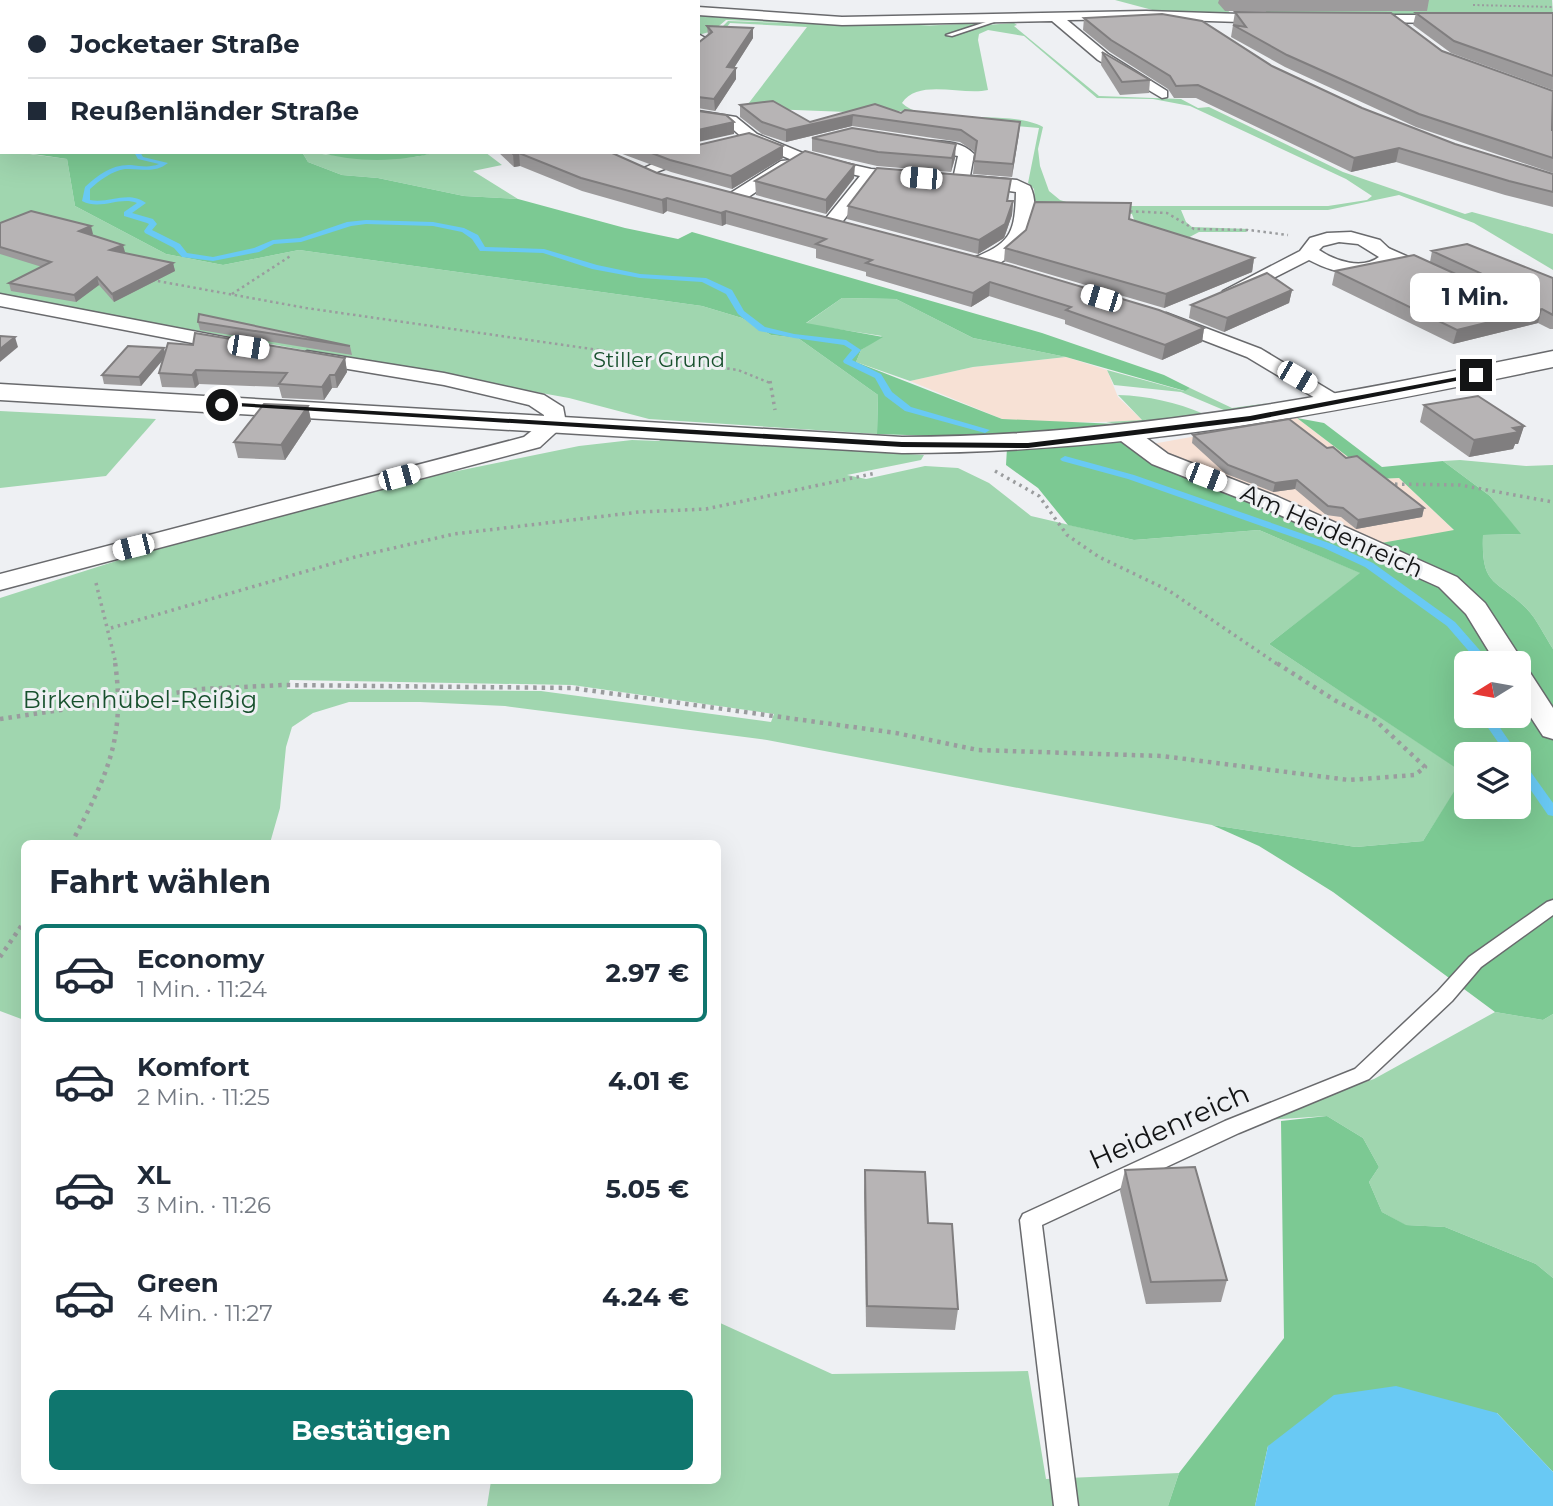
<!DOCTYPE html>
<html lang="de">
<head>
<meta charset="utf-8">
<style>
  :root { --surface:#fff; --page:#f6f6f7; --text:#1f2937; --muted:#747a83; --line:#e0e1e3; --accent:#0f766e }
  body { margin:0; font-family:Montserrat,sans-serif; background:var(--page); color:var(--text); height:100vh; display:flex; flex-direction:column; font-size:26px; white-space:nowrap }
  * { box-sizing:border-box; margin:0 }
  p { font-size:23px; color:var(--muted) }
  .icon { flex:none; width:38px; height:38px; fill:none; stroke:currentColor; stroke-width:2; stroke-linecap:round; stroke-linejoin:round }
  .map { position:relative; flex:1; overflow:hidden }
  .side { position:absolute; left:21px; top:840px; width:700px; height:644px; display:flex; flex-direction:column; background:var(--surface); border-radius:10px; box-shadow:0 7px 28px #0002 }
  .side>* { flex:none }
  .hud { position:absolute; left:0px; top:0px; width:700px; height:154px; box-shadow:0 7px 28px #0002; display:grid; align-content:center; height:154px; padding:0 28px; background:var(--surface) }
  .needle { width:46px; rotate:259deg }
  .buttons { position:absolute; left:1454px; top:651px; display:grid; gap:14px }
  .buttons a { display:grid; place-items:center; width:77px; height:77px; border-radius:10px; background:var(--surface); box-shadow:0 7px 28px #0002; font-size:35px }
  .end { position:absolute; width:32px; height:32px; margin:-16px; border:9px solid #131415; background:#fff; box-shadow:0 0 0 4px #fff }
  .from { border-radius:50% }
  .bubble { position:absolute; height:49px; border-radius:10px; background:var(--surface); box-shadow:0 7px 28px #0002; font-size:23px; font-weight:700; line-height:49px; text-align:center }
  .car { position:absolute; width:21px; height:42px; margin:-21px -10px; border-radius:9px; box-shadow:0 0 5px 2px #0007; background:linear-gradient(#fff 24%,#345 0 40%,#fff 0 76%,#345 0 86%,#fff 0) }
  .hud b { display:flex; align-items:center; gap:24px; height:66px; font-size:26px }
  .hud b+b { border-top:2px solid var(--line) }
  .hud i { width:18px; height:18px; background:var(--text) }
  ul { padding:0; list-style:none }
  li { display:flex; align-items:center; gap:21px; height:98px; margin:0 14px 10px; padding:0 14px; border:4px solid transparent; border-radius:10px }
  li div { flex:1 }
  li b { display:block; font-size:26px }
  li em { font-style:normal; font-weight:700 }
  li.active { border-color:var(--accent) }
  li>.icon { width:63px; height:63px; stroke-width:1.5 }
  h2 { padding:0 28px; font-size:32px; line-height:84px }
  .cta { display:flex; gap:14px; margin-top:auto; padding:14px 28px }
  .cta a { flex:1; height:80px; border-radius:10px; background:var(--accent); color:#fff; font-size:28px; font-weight:700; line-height:80px; text-align:center }
  .map>svg:first-child { display:block }
</style>
</head>
<body>
<div class="map">
<svg width="1553" height="1506" viewBox="0 0 1553 1506">
  <rect width="100%" height="100%" fill="#eef0f3"/>
  <!-- industrial -->
  <g fill="#f7e1d5">
    <polygon points="1066,357 1107,370 1118,397 1143,421 1049,423 1002,419 910,381 973,367"/>
    <polygon points="1297,418 1377,479 1399,478 1455,531 1370,545 1169,459 1152,444"/>
  </g>
  <!-- green -->
  <g fill="#a0d6af" fill-rule="evenodd">
    <polygon points="1115,0 1220,0 1230,13 1160,12"/>
    <polygon points="1256,0 1552,0 1553,16 1269,15"/>
    <path d="M698,13L796,22L949,23L920,26L981,23L945,35L948,36L986,25L1014,23L1017,25L1014,26L1099,96L1181,99L1198,108L1209,107L1343,172L1465,214L1472,212L1553,234V270L1474,223L1399,195L1328,210H1181L1186,222L1192,227L1249,229L1246,232H1199L1184,240L1138,231L1132,214L1036,212L1034,189L1028,183L1039,128L958,121L956,117L889,110L874,113L745,108L807,27L730,23L723,32L718,31L728,21L808,24L726,20L713,31L698,35ZM988,30L1024,36L1097,98L1153,99L1190,106L1346,179L1372,196L1367,200L1328,206H1079L1060,200L1049,191L1040,166L1038,149L1043,127C1011,108 925,127 902,103C918,78 963,96 988,90L978,40L979,34Z"/>
    <polygon points="0,150 67,159 75,206 166,254 223,265 299,250 702,306 742,318 771,335 798,338 878,395 877,434 649,419 569,398 0,295"/>
    <polygon points="302,152 372,159 415,157 437,152 485,152 502,165 473,171 518,199 464,196 378,178 342,175 308,162"/>
    <polygon points="842,298 896,299 973,338 1066,357 973,367 910,381 856,362 861,350 882,336 805,324"/>
    <polygon points="1107,370 1184,391 1190,388 1232,408 1269,403 1226,411 1181,392 1114,385"/>
    <path d="M1118,395C1149,396 1175,402 1204,414L1118,428L1117,424L1106,422L1142,420Z"/>
    <polygon points="0,411 156,419 106,476 0,488"/>
    <path d="M663,438L924,455L921,460L847,475L866,479L925,466L958,468L989,483L1031,516L1134,540L1259,530L1361,573L1269,644L1466,774L1423,841L1356,847L1212,825L767,740L505,706L420,702H349L313,713L292,727L286,747L280,808L270,843L24,844V1020L0,1011V598L207,532L423,478L579,446L632,440L659,441ZM290,680L572,685L774,714L771,722L541,691L287,689Z"/>
    <path d="M1460,460L1526,466L1553,465V649C1545,637 1537,619 1526,608C1495,578 1481,587 1483,535L1520,534L1490,496L1443,461Z"/>
    <polygon points="1495,1012 1543,1020 1553,1014 1553,1278 1536,1264 1445,1227 1405,1225 1382,1212 1369,1182 1379,1167 1363,1138 1327,1116 1250,1121 1374,1079"/>
    <polygon points="718,1322 832,1374 1028,1371 1046,1479 1179,1473 1168,1506 487,1506 491,1481 718,1480"/>
  </g>
  <!-- forest -->
  <g fill="#7cc993" fill-rule="evenodd">
    <path d="M19,152H302L308,162L342,175L378,178L464,196L518,199L625,228L678,239L692,232L1042,333L1164,375L1190,388L1185,391L1066,357L973,338L896,299L842,298L806,323L883,337L861,350L856,362L1002,419L1117,424L1125,445L1155,461L1370,545L1454,530L1399,478L1377,479L1297,418L1324,423L1382,467L1443,461L1490,496L1521,534L1483,535C1481,587 1495,578 1526,608C1537,619 1545,637 1553,649V1014L1543,1020L1495,1012L1333,892L1259,846L1212,825L1356,847L1423,841L1465,774L1269,644L1360,573L1259,530L1134,540L1068,525L1038,488L1006,465L1007,448L966,437L877,434L878,395L798,338L771,335L742,318L702,306L299,250L223,265L166,254L75,206L67,159ZM1466,663H1519V716H1466ZM1466,754H1519V807H1466Z"/>
    <path d="M319,152H437C402,162 355,163 319,152Z"/>
    <polygon points="1327,1116 1363,1138 1379,1167 1369,1182 1382,1212 1406,1225 1445,1227 1536,1264 1553,1278 1553,1472 1497,1413 1268,1446 1255,1506 1168,1506 1179,1473 1284,1338 1281,1121"/>
  </g>
  <!-- water -->
  <polygon fill="#69c9f4" points="1396,1386 1497,1413 1553,1472 1553,1506 1255,1506 1268,1446 1334,1395"/>
  <g fill="none" stroke-linecap="round" stroke-linejoin="round">
    <!-- stream -->
    <g fill="#69c9f4" fill-rule="evenodd">
      <polygon points="264,0 270,0 262,2"/>
      <path d="M134,152H140L143,157L168,163C154,174 141,168 125,169C112,171 100,180 90,189V200C109,204 128,190 146,203L132,213L153,219L157,224L152,230L180,244L187,253L213,257L254,248L273,240L300,238L347,222L366,220L433,222L464,228L478,235L485,247L544,249L597,265L640,274L706,278L732,290L744,311L765,327L794,334L846,340L861,350L852,360L881,374L892,392L911,407L990,430L985,433L905,411L885,396L875,378L844,363L843,361L852,350L844,345L794,338L759,331L738,314L726,294L702,282L640,278L592,269L543,253L483,251H480L472,239L462,232L433,226L366,224L351,226L301,242L274,244L259,252L213,261L182,257L174,248L145,233L144,231L149,224L147,223L124,216V212L137,203C119,196 101,211 82,201L85,187C98,175 112,164 131,165C141,166 149,168 159,164L138,159Z"/>
      <polygon points="1065,456 1134,475 1332,544 1373,563 1455,622 1491,663 1479,663 1447,626 1365,567 1324,548 1128,479 1062,461 1060,459"/>
      <polygon points="1480,716 1492,716 1518,754 1506,754"/>
      <polygon points="1519,760 1523,761 1553,803 1553,816 1548,815 1519,773"/>
    </g>
    <!-- service casing -->
    <g stroke="#696a6d" stroke-width="3">
      <g id="service">
        <polygon points="995,19 1000,20 952,36 946,35"/>
        <polygon points="1382,248 1388,248 1427,265 1419,267 1382,252"/>
        <polygon points="1553,900 1553,915 1481,967 1452,1001 1369,1079 1239,1133 1042,1225 1078,1506 1054,1506 1020,1220 1023,1214 1225,1121 1355,1069 1438,991 1469,957 1547,902"/>
      </g>
    </g>
    <!-- minor casing -->
    <g stroke="#696a6d" stroke-width="3">
      <g id="minor">
        <polygon points="592,0 618,0 619,2 593,2"/>
        <polygon points="698,7 842,17 1146,11 1273,15 1279,19 1273,23 1146,19 1067,20 1108,54 1167,91 1167,97 1162,98 1098,60 1052,21 842,25 698,15"/>
        <polygon points="1357,15 1455,15 1461,19 1455,23 1352,22 1351,19"/>
        <polygon points="698,34 711,41 698,52"/>
        <polygon points="698,111 736,117 757,134 805,154 871,169 911,172 919,177 911,182 875,179 843,221 831,228 822,223 860,176 793,161 793,167 741,202 729,202 726,198 729,194 781,161 792,160 745,140 727,124 698,121"/>
        <path d="M917,140C936,142 960,139 974,154L970,176L1017,180L1030,186C1047,220 1010,277 971,267L969,263L971,259C1011,243 1015,234 1016,192L955,183L953,179L958,156L911,148V142Z"/>
        <polygon points="698,148 702,152 700,155 649,175 643,177 635,172 679,152 698,152"/>
        <path d="M1351,232L1380,240L1398,257C1378,285 1335,274 1309,260L1240,295H1226L1223,291L1300,251L1310,238L1327,233ZM1339,242L1358,244L1379,257C1362,270 1335,261 1319,250L1323,246Z"/>
        <polygon points="0,294 234,339 244,345 234,351 0,306"/>
        <polygon points="1166,313 1261,349 1349,402 1346,407 1330,407 1247,357 1159,323 1156,319"/>
        <polygon points="307,351 444,373 544,395 563,407 566,423 540,447 0,590 0,574 524,437 544,421 544,415 529,405 444,385 300,361 297,357"/>
        <polygon points="1125,426 1133,428 1168,454 1278,497 1457,577 1485,603 1524,663 1520,669 1529,671 1553,708 1553,739 1543,736 1519,699 1519,663 1496,663 1466,614 1439,587 1262,507 1152,464 1117,438 1114,433 1117,428"/>
      </g>
    </g>
    <!-- tertiary casing -->
    <g stroke="#696a6d" stroke-width="3">
      <path id="tertiary" d="M1553,351V367C1333,413 1128,453 902,453L0,400V384L902,437C1128,436 1333,396 1553,351Z"/>
    </g>
    <!-- path-far3 -->
    <g stroke="#9a9c9e" stroke-width="2" stroke-dasharray="2 2.5" stroke-linecap="butt">
      <polyline points="207,2 210,0"/>
      <polyline points="1473,5 1553,7"/>
    </g>
    <!-- path-far2 -->
    <g stroke="#9a9c9e" stroke-width="2.5" stroke-dasharray="2.5 3.5" stroke-linecap="butt">
      <polyline points="1124,211 1167,213 1194,229 1249,230 1288,235"/>
      <polyline points="152,280 306,308 738,370 770,383"/>
      <polyline points="232,294 292,255"/>
    </g>
    <!-- path-far1 -->
    <g stroke="#9a9c9e" stroke-width="3.5" stroke-dasharray="2.5 4.5" stroke-linecap="butt">
      <polyline points="770,381 775,410"/>
      <polyline points="995,471 1039,496 1067,535 1099,557 1168,590 1277,664"/>
      <polyline points="1388,484 1460,485 1553,502"/>
      <polyline points="96,583 116,664"/>
      <polyline points="111,628 355,557 454,534 639,512 706,509 876,473"/>
    </g>
    <!-- path -->
    <g stroke="#9a9c9e" stroke-width="4.5" stroke-dasharray="3.5 5" stroke-linecap="butt">
      <polyline points="0,719 201,689 283,685 572,688 896,733 978,750 1162,756 1349,780 1415,775 1425,767 1375,720 1336,701 1275,662"/>
      <path d="M71,844C106,777 126,740 115,662"/>
      <polyline points="0,957 24,922"/>
    </g>
    <!-- service -->
    <use href="#service" fill="#fff" fill-rule="evenodd"/>
    <!-- minor -->
    <use href="#minor" fill="#fff" fill-rule="evenodd"/>
    <!-- tertiary -->
    <use href="#tertiary" fill="#fff" fill-rule="evenodd"/>
  </g>
  <!-- wall -->
  <g fill="#9d9b9c">
    <polygon points="1219,0 1429,0 1427,11 1225,11 1218,3"/>
    <rect x="0" y="2" width="2" height="51"/>
    <polygon points="1235,12 1442,51 1553,91 1553,129 1552,130 1553,130 1553,173 1416,127 1285,67 1231,37 1233,25 1234,25 1233,24"/>
    <polygon points="1416,13 1553,13 1553,90 1451,53 1413,25"/>
    <polygon points="1084,18 1272,66 1362,108 1455,144 1553,174 1553,207 1505,195 1396,162 1351,172 1196,98 1174,98 1168,89 1110,52 1083,30"/>
    <polygon points="707,26 753,38 734,68 736,68 736,79 715,111 698,108 698,43 708,36"/>
    <polygon points="1102,52 1150,80 1149,93 1120,95 1101,65"/>
    <polygon points="875,104 901,113 1020,122 1012,177 973,174 975,152 960,142 852,126 786,142 762,134 740,117 740,105 810,122"/>
    <polygon points="812,138 955,158 951,172 877,166 812,151"/>
    <polygon points="783,146 783,158 732,189 671,172 617,152 698,152"/>
    <polygon points="498,152 610,152 657,173 1204,328 1202,342 1162,360 1065,324 1065,320 989,296 971,307 866,276 866,272 816,258 816,249 726,224 722,226 667,211 663,214 582,191 520,166 514,167"/>
    <polygon points="854,178 826,214 756,195 755,181"/>
    <polygon points="1009,192 1008,201 1013,201 1012,215 1004,238 978,254 847,219 848,206"/>
    <polygon points="1129,219 1254,258 1252,272 1164,308 1004,261 1005,248"/>
    <polygon points="0,223 93,234 90,235 125,252 124,253 173,263 175,271 114,302 99,285 76,302 11,291 9,283 42,267 0,254"/>
    <polygon points="1432,251 1553,278 1553,329 1550,329 1538,323 1453,344 1332,285 1335,271 1430,262"/>
    <polygon points="1292,290 1289,303 1224,332 1189,318 1191,305"/>
    <polygon points="198,322 350,346 352,355 200,330"/>
    <polygon points="165,352 345,358 347,372 337,388 332,388 324,400 282,398 279,387 199,384 195,388 162,387 159,373 162,361 141,386 104,384 102,375"/>
    <polygon points="1424,405 1524,426 1518,444 1515,444 1513,449 1469,457 1420,422"/>
    <polygon points="308,406 311,421 285,460 238,458 234,442"/>
    <polygon points="1193,435 1346,458 1424,508 1422,517 1356,529 1341,517 1326,515 1295,489 1273,492 1226,474 1192,443"/>
    <polygon points="865,1170 928,1223 958,1309 955,1330 866,1327 864,1192"/>
    <polygon points="1125,1170 1227,1280 1221,1302 1146,1304 1120,1191"/>
  </g>
  <!-- shaded-wall -->
  <g fill="#807e7f">
    <polygon points="128,0 145,0 144,2 121,2"/>
    <polygon points="753,28 753,38 727,79 727,67"/>
    <polygon points="736,68 736,79 715,111 714,99"/>
    <polygon points="853,115 852,126 786,142 786,130"/>
    <polygon points="734,122 734,134 698,142 698,130"/>
    <polygon points="1020,122 1019,134 1012,177 1013,164"/>
    <polygon points="956,144 955,158 951,172 952,158"/>
    <polygon points="783,146 783,158 732,189 731,176"/>
    <polygon points="1399,148 1396,162 1351,172 1354,158"/>
    <polygon points="519,153 520,166 514,167 513,154"/>
    <polygon points="855,165 854,178 826,214 826,200"/>
    <polygon points="667,198 667,211 663,214 662,200"/>
    <polygon points="1013,201 1012,215 1004,238 978,254 979,240"/>
    <polygon points="726,211 726,224 722,226 721,213"/>
    <polygon points="91,226 93,234 81,239 79,231"/>
    <polygon points="123,245 125,252 112,258 110,250"/>
    <polygon points="1254,258 1252,272 1164,308 1166,294"/>
    <polygon points="173,263 175,271 114,302 112,294"/>
    <polygon points="97,277 99,285 76,302 74,295"/>
    <polygon points="990,282 989,296 971,307 973,293"/>
    <polygon points="1292,290 1289,303 1224,332 1227,318"/>
    <polygon points="1542,309 1538,323 1453,344 1457,330"/>
    <polygon points="1204,328 1202,342 1162,360 1165,345"/>
    <polygon points="15,337 18,347 0,362 0,349"/>
    <polygon points="164,348 166,356 141,386 139,377"/>
    <polygon points="345,358 347,372 337,388 335,375"/>
    <polygon points="196,370 199,384 195,388 192,375"/>
    <polygon points="330,375 332,388 324,400 322,387"/>
    <polygon points="308,406 311,421 285,460 281,445"/>
    <polygon points="1524,426 1518,444 1515,444 1513,449 1469,457 1474,440 1513,428"/>
    <polygon points="1297,480 1295,489 1273,492 1275,483"/>
    <polygon points="1424,508 1422,517 1356,529 1358,520"/>
  </g>
  <!-- building -->
  <g fill="#b7b4b5" stroke="#807e7f" stroke-width="2">
    <polygon points="17,0 128,0 121,2 11,2 15,2"/>
    <polygon points="493,0 518,0 542,2 490,2"/>
    <rect x="0" y="2" width="2" height="41"/>
    <polygon points="1235,12 1391,13 1442,51 1553,91 1552,130 1553,130 1553,158 1419,114 1287,55 1233,25 1246,27"/>
    <polygon points="1416,13 1553,13 1553,76 1454,41"/>
    <polygon points="1162,14 1202,21 1272,66 1362,108 1455,144 1553,174 1553,192 1509,181 1399,148 1354,158 1198,85 1176,86 1170,76 1111,40 1084,18"/>
    <polygon points="707,26 753,28 727,67 736,68 714,99 698,97 698,43 712,32"/>
    <polygon points="1102,52 1150,80 1122,82"/>
    <polygon points="773,101 810,122 875,104 901,113 905,110 1020,122 1013,164 974,161 977,141 961,130 853,115 786,130 762,122 740,105"/>
    <polygon points="698,111 726,115 734,122 698,130"/>
    <polygon points="852,128 956,144 952,158 878,152 812,138"/>
    <polygon points="749,133 783,146 731,176 670,160 649,152 698,152 698,145"/>
    <polygon points="805,151 855,165 826,200 755,181"/>
    <polygon points="511,152 610,152 657,173 1012,266 1159,310 1204,328 1165,345 1066,310 1071,307 990,282 973,293 866,263 872,260 816,244 826,239 726,211 721,213 667,198 662,200 581,178 519,153 513,154"/>
    <polygon points="877,168 1011,179 1007,201 1013,201 1005,224 979,240 848,206"/>
    <polygon points="1035,202 1131,203 1129,219 1254,258 1166,294 1005,248 1026,230"/>
    <polygon points="31,211 91,226 79,231 123,245 110,250 173,263 112,294 97,277 74,295 9,283 51,262 0,247 0,223"/>
    <polygon points="1467,244 1553,278 1553,315 1542,309 1457,330 1335,271 1414,255 1515,301 1527,298 1526,294 1432,251"/>
    <polygon points="1267,273 1292,290 1227,318 1191,305"/>
    <polygon points="199,314 350,346 198,322"/>
    <polygon points="195,333 345,358 335,375 330,375 322,387 279,384 287,373 196,370 192,375 159,373 168,343 193,345"/>
    <polygon points="0,336 15,337 0,349"/>
    <polygon points="128,346 164,348 139,377 102,375"/>
    <polygon points="1478,396 1524,426 1513,428 1519,432 1474,440 1424,405"/>
    <polygon points="264,404 308,406 281,445 234,442"/>
    <polygon points="1289,419 1327,448 1333,447 1346,458 1357,456 1424,508 1358,520 1343,508 1328,506 1297,480 1275,483 1228,465 1193,435"/>
    <polygon points="1195,1167 1227,1280 1151,1282 1125,1170"/>
    <polygon points="865,1170 925,1172 928,1223 952,1224 958,1309 867,1306"/>
  </g>
  <!-- route -->
  <polygon fill="#131415" points="1479,373 1476,377 1250,421 1028,448 902,447 218,405 222,402 902,442 1028,443 1250,416"/>
  <g text-anchor="middle" stroke-width="6" stroke-linejoin="round" paint-order="stroke">
    <!-- far-park labels -->
    <g font-size="21" fill="#17502d" stroke="#eef0f3">
      <text x="659" y="367">Stiller Grund</text>
    </g>
    <!-- street labels -->
    <g font-size="24" fill="#131415" stroke="#eef0f3">
      <text transform="translate(1332 531) rotate(24)" y="8">Am Heidenreich</text>
    </g>
    <!-- park labels -->
    <g font-size="24" fill="#17502d" stroke="#eef0f3">
      <text x="140" y="708">Birkenhübel-Reißig</text>
    </g>
    <!-- near-street labels -->
    <g font-size="28" fill="#131415" stroke="#eef0f3">
      <text transform="translate(1169 1126) rotate(-24)" y="10">Heidenreich</text>
    </g>
  </g>
</svg>
<div class="buttons">
<a><svg class="needle" viewBox="-14 -14 28 28"><path d="M0-13l5 13h-10z" fill="#e53935"/><path d="M0 13l5-13h-10z" fill="#747a83"/></svg></a>
<a><svg class="icon" aria-label="layers" viewBox="0 0 24 24"><path d="M12 4l9 5-9 5-9-5zM3 14l9 5 9-5"/></svg></a>
</div>
<i class="end from" style="left:222px;top:405px"></i>
<i class="end" style="left:1476px;top:375px"></i>
<div class="bubble" style="left:1410px;top:273px;width:130px">1 Min.</div>
<i class="car" style="left:921px;top:178px;rotate:275deg"></i>
<i class="car" style="left:1101px;top:298px;rotate:287deg"></i>
<i class="car" style="left:248px;top:347px;rotate:99deg"></i>
<i class="car" style="left:1297px;top:377px;rotate:120deg"></i>
<i class="car" style="left:399px;top:477px;rotate:75deg"></i>
<i class="car" style="left:1206px;top:477px;rotate:111deg"></i>
<i class="car" style="left:133px;top:547px;rotate:256deg"></i>
<div class="hud">
<b><i class="from"></i>Jocketaer Straße</b>
<b><i></i>Reußenländer Straße</b>
</div>
<section class="side">
<h2>Fahrt wählen</h2>
<ul>
<li class="active"><svg class="icon" aria-label="car" viewBox="0 0 24 24"><path d="M5 17H2v-5l4-1 3-4h7l3 4 3 1v5h-3M9 17h6M6 11h13"/><circle cx="7" cy="17" r="2"/><circle cx="17" cy="17" r="2"/></svg><div><b>Economy</b><p>1 Min. · 11:24</p></div><em>2.97 €</em></li>
<li><svg class="icon" aria-label="car" viewBox="0 0 24 24"><path d="M5 17H2v-5l4-1 3-4h7l3 4 3 1v5h-3M9 17h6M6 11h13"/><circle cx="7" cy="17" r="2"/><circle cx="17" cy="17" r="2"/></svg><div><b>Komfort</b><p>2 Min. · 11:25</p></div><em>4.01 €</em></li>
<li><svg class="icon" aria-label="car" viewBox="0 0 24 24"><path d="M5 17H2v-5l4-1 3-4h7l3 4 3 1v5h-3M9 17h6M6 11h13"/><circle cx="7" cy="17" r="2"/><circle cx="17" cy="17" r="2"/></svg><div><b>XL</b><p>3 Min. · 11:26</p></div><em>5.05 €</em></li>
<li><svg class="icon" aria-label="car" viewBox="0 0 24 24"><path d="M5 17H2v-5l4-1 3-4h7l3 4 3 1v5h-3M9 17h6M6 11h13"/><circle cx="7" cy="17" r="2"/><circle cx="17" cy="17" r="2"/></svg><div><b>Green</b><p>4 Min. · 11:27</p></div><em>4.24 €</em></li>
</ul>
<div class="cta"><a>Bestätigen</a></div>
</section>
</div>
</body>
</html>
